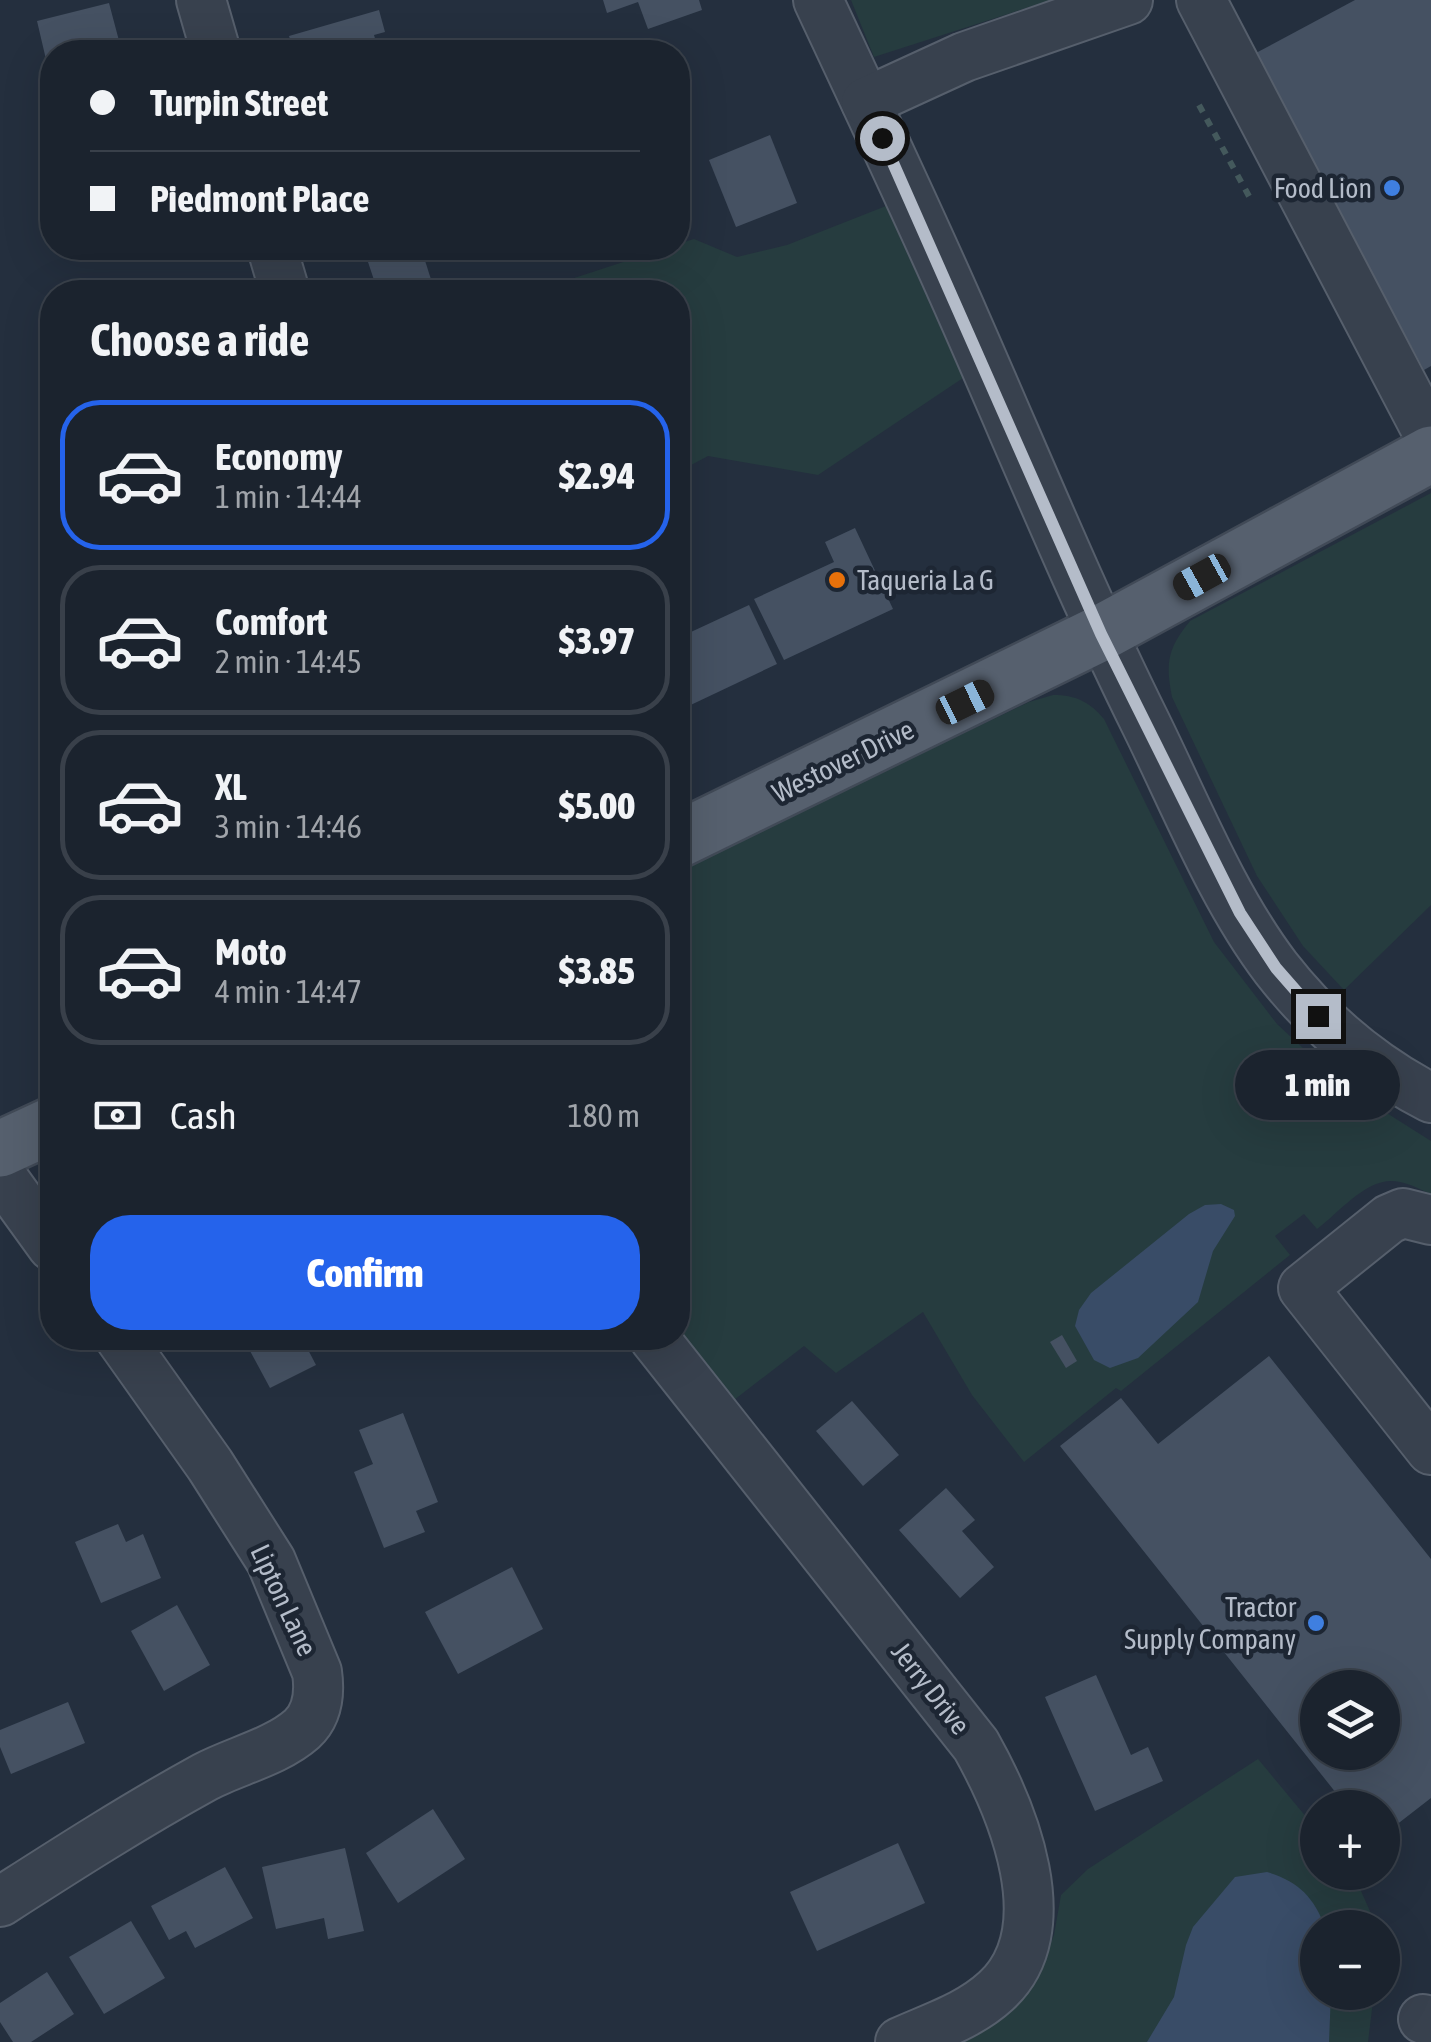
<!DOCTYPE html>
<html lang="en">
<head>
<meta charset="utf-8">
<style>
  :root { --surface:#1b232e; --page:#242b36; --text:#f1f3f6; --muted:#a0a4aa; --line:#39404a; --accent:#2563eb }
  body { margin:0; font-family:"Asap Condensed",sans-serif; background:var(--page); color:var(--text); height:100vh; display:flex; flex-direction:column; font-size:38px; white-space:nowrap }
  * { box-sizing:border-box; margin:0 }
  p { font-size:32px; color:var(--muted) }
  .icon { flex:none; width:55px; height:55px; fill:none; stroke:currentColor; stroke-width:2; stroke-linecap:round; stroke-linejoin:round }
  .map { position:relative; flex:1; overflow:hidden }
  .sheet { position:absolute; left:40px; top:280px; width:650px; height:1070px; display:flex; flex-direction:column; background:var(--surface); border-radius:40px; box-shadow:0 10px 40px #0002,0 0 0 2px var(--line) }
  .sheet>* { flex:none }
  .guide { position:absolute; left:40px; top:40px; width:650px; height:220px; border-radius:40px; box-shadow:0 10px 40px #0002,0 0 0 2px var(--line); display:grid; align-content:center; height:220px; padding:0 50px; background:var(--surface) }
  .controls { position:absolute; left:1300px; top:1670px; display:grid; gap:20px }
  .controls a { display:grid; place-items:center; width:100px; height:100px; border-radius:50%; background:var(--surface); box-shadow:0 10px 40px #0002,0 0 0 2px var(--line); font-size:50px }
  .end { position:absolute; width:45px; height:45px; margin:-22px; border:12px solid #b4bcc9; background:#111; box-shadow:0 0 0 5px #111 }
  .from { border-radius:50% }
  .bubble { position:absolute; height:70px; border-radius:35px; background:var(--surface); box-shadow:0 10px 40px #0002,0 0 0 2px var(--line); font-size:32px; font-weight:800; line-height:70px; text-align:center }
  .car { position:absolute; width:30px; height:60px; margin:-30px -15px; border-radius:12px; box-shadow:0 0 8px 2px #0007; background:linear-gradient(#222 24%,#8ab4d8 0 40%,#222 0 76%,#8ab4d8 0 86%,#222 0) }
  .guide b { display:flex; align-items:center; gap:35px; height:95px; font-size:38px }
  .guide b+b { border-top:2px solid var(--line) }
  .guide i { width:25px; height:25px; background:var(--text) }
  ul { padding:0; list-style:none }
  li { display:flex; align-items:center; gap:30px; height:150px; margin:0 20px 15px; padding:0 30px; border:5px solid var(--line); border-radius:40px }
  li div { flex:1 }
  li b { display:block; font-size:38px }
  li em { font-style:normal; font-weight:800 }
  li.selected { border-color:var(--accent) }
  li>.icon { width:90px; height:90px; stroke-width:1.5 }
  h2 { padding:0 50px; font-size:45px; line-height:120px }
  .pay { display:flex; align-items:center; gap:25px; height:110px; padding:0 50px; font-size:38px }
  .pay p { margin-inline-start:auto }
  .button { display:flex; gap:20px; margin-top:auto; padding:20px 50px }
  .button a { flex:1; height:115px; border-radius:40px; background:var(--accent); color:#fff; font-size:40px; font-weight:800; line-height:115px; text-align:center }
  .map>svg:first-child { display:block }
</style>
</head>
<body>
<div class="map">
<svg width="1431" height="2042" viewBox="0 0 1431 2042">
  <rect width="100%" height="100%" fill="#242f3e"/>
  <!-- green -->
  <g fill="#263c3f">
    <polygon points="851,0 1051,0 874,57"/>
    <polygon points="886,206 963,378 818,475 708,456 678,472 678,292 554,292 562,282 666,248 678,248 678,244 694,239 737,257 787,245"/>
    <path d="M1431,493V905L1344,990L1303,946L1257,876L1172,697C1165,662 1168,648 1190,621Z"/>
    <path d="M1053,695C1076,695 1090,702 1104,719L1214,942L1277,1024L1344,1086L1431,1141V1194C1421,1190 1411,1184 1400,1182C1369,1174 1340,1212 1317,1229L1304,1214L1275,1236L1290,1255L1121,1391L1116,1388L1024,1462L972,1395L923,1312L836,1373L804,1346L734,1400L678,1330V869L1029,702Z"/>
    <polygon points="1258,1759 1317,1830 1318,1872 1353,1873 1377,1927 1318,1928 1318,1992 1374,1993 1368,2042 942,2042 1023,1990 1045,1958 1054,1935 1061,1895 1088,1869"/>
  </g>
  <!-- water -->
  <g fill="#394c67">
    <polygon points="1221,1204 1234,1210 1235,1216 1213,1251 1198,1302 1138,1358 1110,1368 1094,1360 1075,1326 1079,1310 1091,1293 1189,1214 1205,1205"/>
    <path d="M1267,1872C1298,1881 1314,1897 1325,1927L1318,1928V1992L1331,1993L1329,2042H1147L1174,1997L1186,1945L1193,1927L1235,1877Z"/>
  </g>
  <!-- building -->
  <g fill="#455162" fill-rule="evenodd">
    <polygon points="603,0 699,0 702,10 648,29 638,2 607,13"/>
    <polygon points="1355,0 1431,0 1431,366 1424,370 1254,54"/>
    <polygon points="109,3 122,52 52,52 52,67 48,68 37,21"/>
    <polygon points="379,10 385,32 374,35 379,52 294,52 289,36"/>
    <polygon points="770,135 797,203 736,227 709,160"/>
    <polygon points="413,248 421,248 435,292 378,292 368,262"/>
    <polygon points="855,528 893,609 784,660 754,599 834,562 825,542"/>
    <polygon points="749,605 777,664 678,711 678,638"/>
    <polygon points="1062,1335 1077,1361 1066,1368 1050,1342"/>
    <polygon points="243,1338 302,1338 316,1365 270,1388"/>
    <path d="M1269,1356L1431,1559V1798L1382,1836V1808H1348L1060,1446L1121,1398L1158,1444ZM1318,1688H1382V1752H1318Z"/>
    <polygon points="852,1401 899,1455 863,1486 816,1431"/>
    <polygon points="403,1413 438,1502 416,1511 425,1532 384,1548 354,1472 373,1464 359,1430"/>
    <polygon points="946,1488 975,1520 962,1531 994,1567 960,1598 899,1530"/>
    <polygon points="118,1524 126,1542 143,1534 161,1578 101,1603 75,1542"/>
    <polygon points="512,1567 543,1629 458,1674 425,1612"/>
    <polygon points="177,1605 210,1665 164,1691 131,1631"/>
    <polygon points="1096,1675 1131,1755 1148,1747 1163,1781 1095,1811 1045,1697"/>
    <polygon points="68,1702 85,1743 11,1774 0,1747 0,1730"/>
    <polygon points="433,1809 465,1859 398,1903 366,1853"/>
    <polygon points="898,1843 925,1903 817,1951 790,1892"/>
    <polygon points="345,1848 364,1931 328,1939 324,1918 276,1929 262,1867"/>
    <polygon points="225,1867 253,1918 195,1948 186,1931 169,1940 151,1906"/>
    <polygon points="131,1921 165,1978 104,2014 69,1957"/>
    <polygon points="47,1972 74,2014 31,2042 13,2042 0,2022 0,2003"/>
  </g>
  <g fill="none" stroke-linecap="round" stroke-linejoin="round">
    <!-- minor casing -->
    <g stroke="#565f6c" stroke-width="52">
      <g id="minor">
        <polyline points="201,0 216,52"/>
        <path d="M818,0C868,107 919,214 966,322C1025,456 1080,591 1145,722C1185,803 1222,897 1276,968C1318,1022 1371,1067 1431,1098"/>
        <polyline points="1201,0 1431,439"/>
        <polyline points="866,102 964,57 1128,0"/>
        <polyline points="272,248 285,292"/>
        <polyline points="0,1174 52,1246"/>
        <polyline points="1431,1220 1403,1213 1389,1219 1303,1288 1431,1450"/>
        <path d="M654,1338L976,1745C1012,1809 1063,1930 996,1991C969,2016 933,2027 900,2042"/>
        <path d="M0,1902C67,1859 134,1816 205,1777C235,1761 276,1752 302,1729C318,1714 320,1693 317,1672L271,1561L210,1465L120,1338"/>
        <polyline points="1423,2019 1431,2021"/>
      </g>
    </g>
    <!-- major casing -->
    <g stroke="#414a57" stroke-width="60">
      <g id="major">
        <polyline points="678,840 1101,633 1431,454"/>
        <polyline points="0,1149 52,1125"/>
      </g>
    </g>
    <!-- path -->
    <polyline stroke="#44595c" stroke-width="6" stroke-dasharray="8 8" stroke-linecap="butt" points="1199,105 1250,198"/>
    <!-- minor -->
    <use href="#minor" stroke="#38414e" stroke-width="48"/>
    <!-- major -->
    <use href="#major" stroke="#56606e" stroke-width="55"/>
  </g>
  <g fill="none" stroke-linecap="round" stroke-linejoin="round">
    <!-- route -->
    <polyline stroke="#b4bcc9" stroke-width="12" points="882,138 1101,634 1240,913 1276,968 1318,1016"/>
  </g>
  <!-- markers -->
  <g fill="#3f7fe0" stroke="#1d2633" stroke-width="4">
    <circle cx="1392" cy="188" r="10"/>
    <circle cx="1316" cy="1623" r="10"/>
  </g>
  <circle fill="#e8710a" stroke="#1d2633" stroke-width="4" cx="837" cy="580" r="10"/>
  <g text-anchor="middle" stroke-width="9" stroke-linejoin="round" paint-order="stroke">
    <!-- poi labels -->
    <g font-size="28" fill="#b4bcc9" stroke="#1d2633" text-anchor="end">
      <text x="1372" y="198">Food Lion</text>
      <text x="857" y="590" text-anchor="start">Taqueria La G</text>
      <text x="1296" y="1617">Tractor<tspan x="1296" dy="32">Supply Company</tspan></text>
    </g>
    <!-- street labels -->
    <g font-size="28" fill="#b4bcc9" stroke="#1d2633">
      <text transform="translate(843 761) rotate(-26)" y="10">Westover Drive</text>
      <text transform="translate(284 1600) rotate(65)" y="10">Lipton Lane</text>
      <text transform="translate(931 1688) rotate(52)" y="10">Jerry Drive</text>
    </g>
  </g>
</svg>
<div class="controls">
<a><svg class="icon" aria-label="layers" viewBox="0 0 24 24"><path d="M12 4l9 5-9 5-9-5zM3 14l9 5 9-5"/></svg></a>
<a>+</a>
<a>−</a>
</div>
<i class="end from" style="left:882px;top:138px"></i>
<i class="end" style="left:1318px;top:1016px"></i>
<div class="bubble" style="left:1235px;top:1050px;width:165px">1 min</div>
<i class="car" style="left:1202px;top:577px;rotate:241deg"></i>
<i class="car" style="left:965px;top:702px;rotate:64deg"></i>
<div class="guide">
<b><i class="from"></i>Turpin Street</b>
<b><i></i>Piedmont Place</b>
</div>
<section class="sheet">
<h2>Choose a ride</h2>
<ul>
<li class="selected"><svg class="icon" aria-label="car" viewBox="0 0 24 24"><path d="M5 17H2v-5l4-1 3-4h7l3 4 3 1v5h-3M9 17h6M6 11h13"/><circle cx="7" cy="17" r="2"/><circle cx="17" cy="17" r="2"/></svg><div><b>Economy</b><p>1 min · 14:44</p></div><em>$2.94</em></li>
<li><svg class="icon" aria-label="car" viewBox="0 0 24 24"><path d="M5 17H2v-5l4-1 3-4h7l3 4 3 1v5h-3M9 17h6M6 11h13"/><circle cx="7" cy="17" r="2"/><circle cx="17" cy="17" r="2"/></svg><div><b>Comfort</b><p>2 min · 14:45</p></div><em>$3.97</em></li>
<li><svg class="icon" aria-label="car" viewBox="0 0 24 24"><path d="M5 17H2v-5l4-1 3-4h7l3 4 3 1v5h-3M9 17h6M6 11h13"/><circle cx="7" cy="17" r="2"/><circle cx="17" cy="17" r="2"/></svg><div><b>XL</b><p>3 min · 14:46</p></div><em>$5.00</em></li>
<li><svg class="icon" aria-label="car" viewBox="0 0 24 24"><path d="M5 17H2v-5l4-1 3-4h7l3 4 3 1v5h-3M9 17h6M6 11h13"/><circle cx="7" cy="17" r="2"/><circle cx="17" cy="17" r="2"/></svg><div><b>Moto</b><p>4 min · 14:47</p></div><em>$3.85</em></li>
</ul>
<div class="pay"><svg class="icon" aria-label="cash" viewBox="0 0 24 24"><path d="M3 7h18v10H3z"/><circle cx="12" cy="12" r="2"/></svg>Cash<p>180 m</p></div>
<div class="button"><a>Confirm</a></div>
</section>
</div>
</body>
</html>
